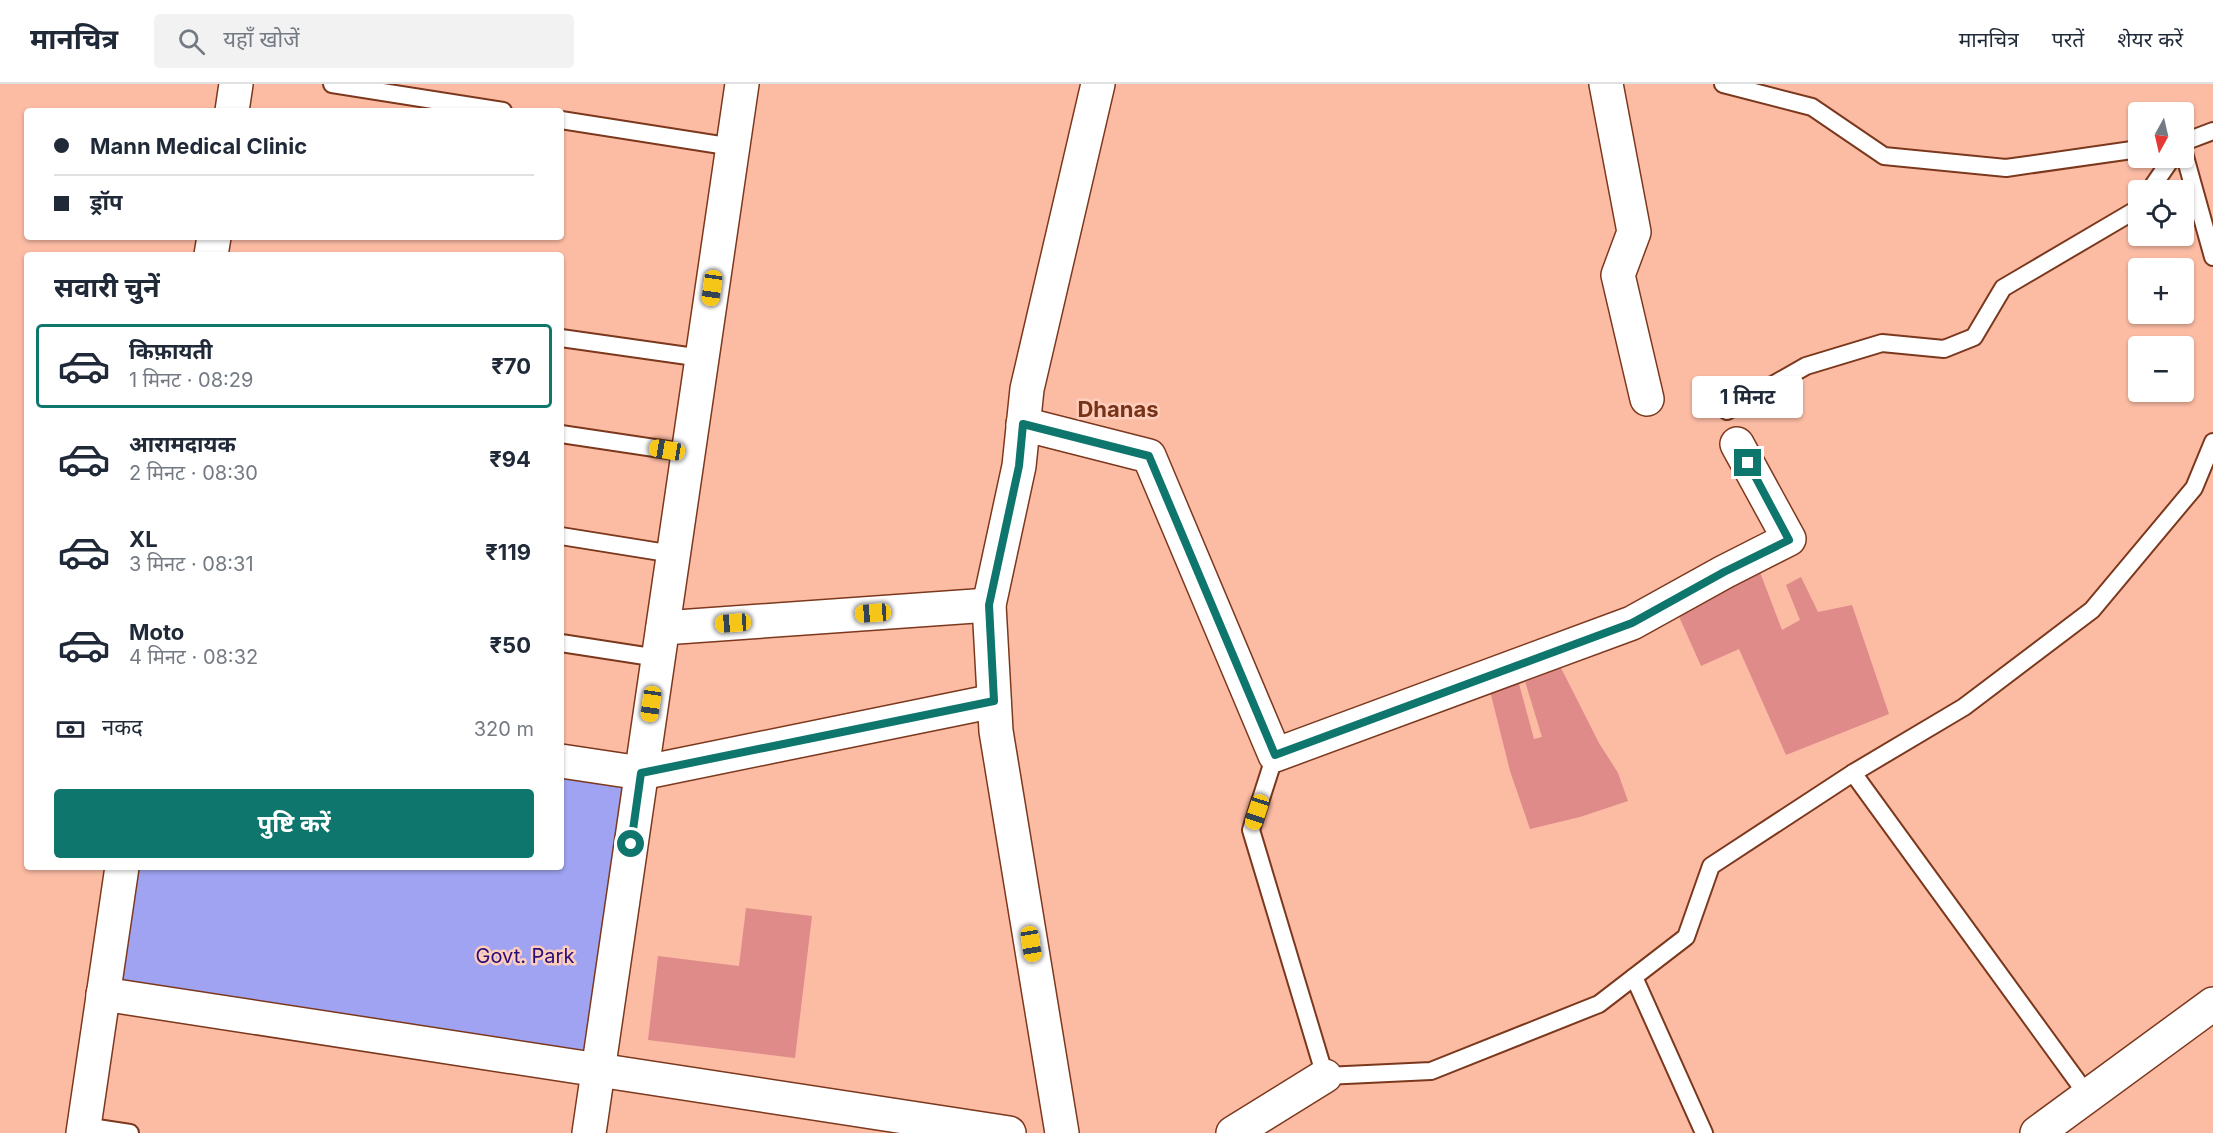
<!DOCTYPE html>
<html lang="hi">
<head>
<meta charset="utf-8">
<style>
  :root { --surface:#fff; --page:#f2f2f3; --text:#1f2937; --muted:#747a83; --line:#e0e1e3; --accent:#0f766e }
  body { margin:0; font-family:Inter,"Noto Sans Devanagari",sans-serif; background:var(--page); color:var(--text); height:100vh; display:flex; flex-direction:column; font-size:22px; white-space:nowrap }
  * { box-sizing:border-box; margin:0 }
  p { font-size:20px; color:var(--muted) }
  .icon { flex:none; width:33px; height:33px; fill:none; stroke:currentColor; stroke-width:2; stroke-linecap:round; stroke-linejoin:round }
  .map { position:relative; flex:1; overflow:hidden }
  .sheet { position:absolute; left:24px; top:168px; width:540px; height:618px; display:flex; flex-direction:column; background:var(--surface); border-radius:6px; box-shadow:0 2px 4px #0004 }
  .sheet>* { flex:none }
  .top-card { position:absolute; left:24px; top:24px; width:540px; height:132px; border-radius:6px; box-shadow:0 2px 4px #0004; display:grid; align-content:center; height:132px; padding:0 30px; background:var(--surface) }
  .needle { width:39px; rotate:188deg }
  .buttons { position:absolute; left:2128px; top:18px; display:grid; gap:12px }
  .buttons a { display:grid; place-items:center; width:66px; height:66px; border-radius:6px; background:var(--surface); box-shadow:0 2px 4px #0004; font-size:30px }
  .end { position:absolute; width:27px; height:27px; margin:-14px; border:8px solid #0f766e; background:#fff; box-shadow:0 0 0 3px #fff }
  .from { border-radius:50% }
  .bubble { position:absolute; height:42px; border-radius:6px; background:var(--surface); box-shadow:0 2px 4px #0004; font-size:20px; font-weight:700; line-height:42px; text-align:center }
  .car { position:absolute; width:18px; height:36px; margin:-18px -9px; border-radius:8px; box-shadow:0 0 4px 2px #0007; background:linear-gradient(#f5c518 24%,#345 0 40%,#f5c518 0 76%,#345 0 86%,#f5c518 0) }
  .top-card b { display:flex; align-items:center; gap:21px; height:57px; font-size:22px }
  .top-card b+b { border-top:2px solid var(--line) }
  .top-card i { width:15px; height:15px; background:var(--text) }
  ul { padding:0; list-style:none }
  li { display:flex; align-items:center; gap:18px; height:84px; margin:0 12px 9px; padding:0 18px; border:3px solid transparent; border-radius:6px }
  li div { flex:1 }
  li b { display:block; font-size:22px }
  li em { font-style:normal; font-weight:700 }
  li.current { border-color:var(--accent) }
  li>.icon { width:54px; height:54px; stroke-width:1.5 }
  h2 { padding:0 30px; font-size:27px; line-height:72px }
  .pay { display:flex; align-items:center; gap:15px; height:66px; padding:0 30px; font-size:22px }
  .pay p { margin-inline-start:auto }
  .action { display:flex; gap:12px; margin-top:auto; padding:12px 30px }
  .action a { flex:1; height:69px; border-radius:6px; background:var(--accent); color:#fff; font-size:24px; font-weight:700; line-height:69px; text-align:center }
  header { display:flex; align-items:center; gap:36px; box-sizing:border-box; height:84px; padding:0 30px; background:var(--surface); border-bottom:2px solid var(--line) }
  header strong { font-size:28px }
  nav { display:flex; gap:33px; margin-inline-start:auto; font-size:21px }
  .search { width:420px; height:54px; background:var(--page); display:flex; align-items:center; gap:15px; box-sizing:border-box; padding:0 21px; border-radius:6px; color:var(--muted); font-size:22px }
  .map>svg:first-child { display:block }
</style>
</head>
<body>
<header>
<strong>मानचित्र</strong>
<div class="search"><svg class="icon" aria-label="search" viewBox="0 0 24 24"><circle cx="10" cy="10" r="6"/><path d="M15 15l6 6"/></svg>यहाँ खोजें</div>
<nav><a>मानचित्र</a><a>परतें</a><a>शेयर करें</a></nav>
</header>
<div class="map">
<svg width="2213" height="1049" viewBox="0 0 2213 1049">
  <rect width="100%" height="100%" fill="#fcbca4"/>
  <!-- green -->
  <polygon fill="#9fa3f1" points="561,677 641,689 600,973 117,901 129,783 561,783"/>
  <!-- building -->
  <g fill="#de8b89">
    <polygon points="1755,475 1782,546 1800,536 1786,501 1801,493 1818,528 1852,521 1889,630 1786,671 1739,565 1701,582 1673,519"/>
    <polygon points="1560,582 1599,659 1618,689 1628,717 1580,733 1530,745 1510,687 1489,603 1518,596 1534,655 1542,653 1524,594"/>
    <polygon points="746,824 812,832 795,974 648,956 658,872 739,882"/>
  </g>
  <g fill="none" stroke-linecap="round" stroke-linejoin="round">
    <!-- service casing -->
    <g stroke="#7c381d" stroke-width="20">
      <g id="service">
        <polyline points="332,0 503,27"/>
        <polyline points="1723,0 1812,23 1884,72 2006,84 2139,65"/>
        <polyline points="561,36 733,63"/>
        <polyline points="2184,58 2213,47"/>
        <polyline points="2184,69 2213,173"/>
        <polyline points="2150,106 2172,74"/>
        <polyline points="561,254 702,274"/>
        <polyline points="1727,327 1806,282 1882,259 1944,265 1974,253 2003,204 2139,124"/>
        <polyline points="561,350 688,369"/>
        <polyline points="561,452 673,470"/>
        <polyline points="561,559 658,574"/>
        <polyline points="1275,671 1251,746 1325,992 1431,987 1599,920 1686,853 1711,782 1853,689 1964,623 2092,526 2194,404 2213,358"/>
        <polyline points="1853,689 2088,1012"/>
        <polyline points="1634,893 1704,1049"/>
        <polyline points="84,1042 130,1049"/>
      </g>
    </g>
    <!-- minor casing -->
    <g stroke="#7c381d" stroke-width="36">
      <g id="minor">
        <polyline points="1606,0 1634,148 1618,191 1647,315"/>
        <polyline points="232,27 236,0"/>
        <polyline points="211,171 214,153"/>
        <polyline points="1023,340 1149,372 1275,671 1632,539 1724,488 1789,455 1737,360"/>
        <polyline points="663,544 989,521"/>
        <polyline points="561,677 641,689 994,617"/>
        <polyline points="103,910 1009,1049"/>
        <polyline points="83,1049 122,783"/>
        <polyline points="589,1049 742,0"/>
        <polyline points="1062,1049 996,647 989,521 1019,382 1027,305 1098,0"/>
        <polyline points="1233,1049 1325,992"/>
      </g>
    </g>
    <!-- tertiary casing -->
    <g stroke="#7c381d" stroke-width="36">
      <polyline id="tertiary" points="2037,1049 2213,920"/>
    </g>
    <!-- service -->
    <use href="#service" stroke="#fff" stroke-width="16"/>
    <!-- minor -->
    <use href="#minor" stroke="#fff" stroke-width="33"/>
    <!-- tertiary -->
    <use href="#tertiary" stroke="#fff" stroke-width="33"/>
  </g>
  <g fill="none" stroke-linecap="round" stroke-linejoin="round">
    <!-- route -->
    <polyline stroke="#0f766e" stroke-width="8" points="631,760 641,689 994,617 989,521 1019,382 1023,340 1149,372 1275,671 1632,539 1724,488 1789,456 1748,379"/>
  </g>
  <g text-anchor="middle" stroke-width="5" stroke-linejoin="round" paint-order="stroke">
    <!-- park labels -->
    <g font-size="20" fill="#270d77" stroke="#ffcdbb">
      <text x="525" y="879">Govt. Park</text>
    </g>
    <!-- quarter labels -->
    <g font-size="22" font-weight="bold" fill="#773318" stroke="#ffcdbb">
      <text x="1118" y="333">Dhanas</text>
    </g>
  </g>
</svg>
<div class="buttons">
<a><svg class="needle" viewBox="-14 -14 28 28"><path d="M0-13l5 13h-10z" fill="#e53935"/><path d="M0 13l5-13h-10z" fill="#747a83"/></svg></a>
<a><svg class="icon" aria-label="locate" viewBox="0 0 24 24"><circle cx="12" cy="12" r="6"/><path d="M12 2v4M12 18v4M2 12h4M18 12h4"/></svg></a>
<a>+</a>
<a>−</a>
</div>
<i class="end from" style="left:631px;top:760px"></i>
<i class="end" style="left:1748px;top:379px"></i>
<div class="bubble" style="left:1692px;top:292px;width:111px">1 मिनट</div>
<i class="car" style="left:712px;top:204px;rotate:188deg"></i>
<i class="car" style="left:667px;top:366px;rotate:279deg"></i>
<i class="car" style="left:873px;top:529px;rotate:266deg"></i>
<i class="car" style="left:733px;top:539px;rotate:266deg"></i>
<i class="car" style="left:651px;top:620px;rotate:188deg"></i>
<i class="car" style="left:1257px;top:728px;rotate:198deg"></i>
<i class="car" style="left:1031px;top:860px;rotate:171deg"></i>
<div class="top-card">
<b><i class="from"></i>Mann Medical Clinic</b>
<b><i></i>ड्रॉप</b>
</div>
<section class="sheet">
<h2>सवारी चुनें</h2>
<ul>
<li class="current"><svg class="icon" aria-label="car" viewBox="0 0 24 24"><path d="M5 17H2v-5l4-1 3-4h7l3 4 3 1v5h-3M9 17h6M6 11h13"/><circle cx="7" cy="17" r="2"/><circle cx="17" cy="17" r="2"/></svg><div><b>किफ़ायती</b><p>1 मिनट · 08:29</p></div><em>₹70</em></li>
<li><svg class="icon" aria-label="car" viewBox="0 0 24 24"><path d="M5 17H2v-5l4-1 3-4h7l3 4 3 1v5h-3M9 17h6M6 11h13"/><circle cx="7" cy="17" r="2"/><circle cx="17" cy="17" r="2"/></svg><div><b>आरामदायक</b><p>2 मिनट · 08:30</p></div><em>₹94</em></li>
<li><svg class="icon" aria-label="car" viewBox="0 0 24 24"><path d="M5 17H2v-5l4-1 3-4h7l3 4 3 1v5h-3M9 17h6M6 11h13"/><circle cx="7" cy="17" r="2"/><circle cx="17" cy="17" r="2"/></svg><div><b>XL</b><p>3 मिनट · 08:31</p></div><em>₹119</em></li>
<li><svg class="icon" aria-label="car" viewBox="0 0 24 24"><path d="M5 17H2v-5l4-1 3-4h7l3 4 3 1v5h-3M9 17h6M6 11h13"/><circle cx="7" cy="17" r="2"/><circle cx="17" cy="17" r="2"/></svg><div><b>Moto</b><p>4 मिनट · 08:32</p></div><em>₹50</em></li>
</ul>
<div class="pay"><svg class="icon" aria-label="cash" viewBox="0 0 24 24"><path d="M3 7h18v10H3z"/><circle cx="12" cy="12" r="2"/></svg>नकद<p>320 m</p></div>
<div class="action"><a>पुष्टि करें</a></div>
</section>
</div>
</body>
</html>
